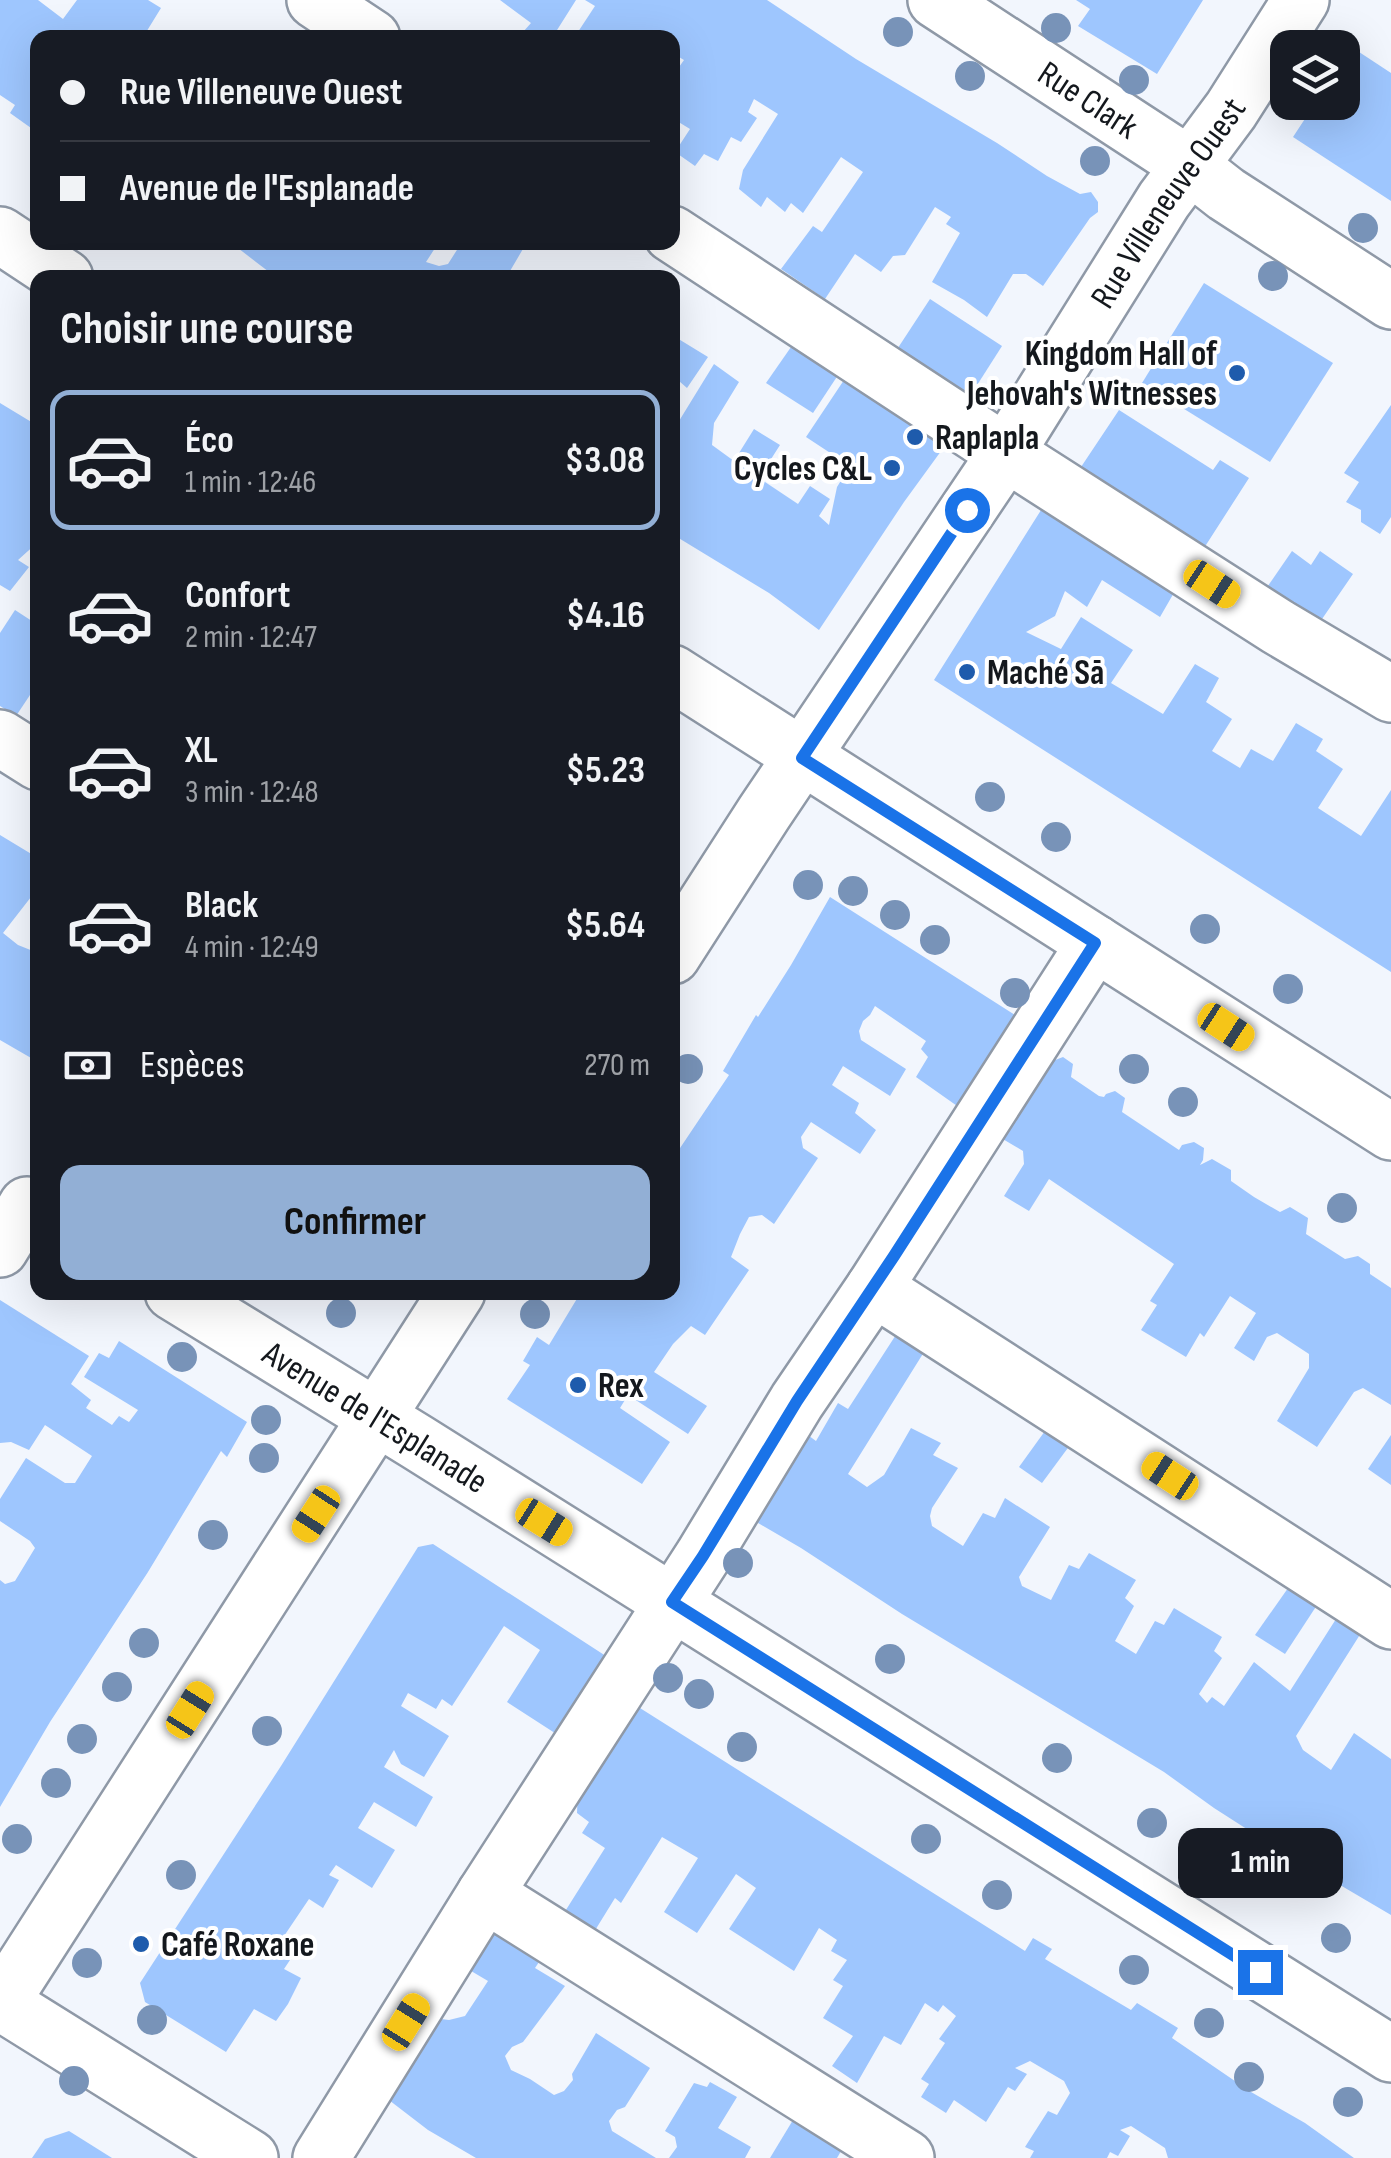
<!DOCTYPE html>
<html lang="fr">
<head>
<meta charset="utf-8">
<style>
  :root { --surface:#171b24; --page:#20242c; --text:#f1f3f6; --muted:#9ea1a6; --line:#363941; --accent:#92afd5 }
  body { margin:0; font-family:"Sofia Sans Condensed",sans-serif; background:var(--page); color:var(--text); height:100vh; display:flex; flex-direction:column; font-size:38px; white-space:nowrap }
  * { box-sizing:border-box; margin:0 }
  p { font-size:32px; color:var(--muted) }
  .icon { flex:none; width:55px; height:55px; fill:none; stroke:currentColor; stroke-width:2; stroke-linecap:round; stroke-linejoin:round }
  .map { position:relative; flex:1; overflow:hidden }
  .sheet { position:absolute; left:30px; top:270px; width:650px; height:1030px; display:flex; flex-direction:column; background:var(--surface); border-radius:20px; box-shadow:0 10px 40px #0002 }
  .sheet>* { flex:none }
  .banner { position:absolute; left:30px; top:30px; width:650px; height:220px; border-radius:20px; box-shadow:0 10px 40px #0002; display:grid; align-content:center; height:220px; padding:0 30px; background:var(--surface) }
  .tools { position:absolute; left:1270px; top:30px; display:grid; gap:20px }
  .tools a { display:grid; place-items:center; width:90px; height:90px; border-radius:20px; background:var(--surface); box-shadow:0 10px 40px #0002; font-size:50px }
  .end { position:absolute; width:45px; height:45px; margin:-22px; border:12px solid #1a73e8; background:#fff; box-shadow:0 0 0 5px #fff }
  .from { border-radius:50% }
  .bubble { position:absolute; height:70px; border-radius:20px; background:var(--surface); box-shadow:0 10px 40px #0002; font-size:32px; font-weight:700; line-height:70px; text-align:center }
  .car { position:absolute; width:30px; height:60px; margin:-30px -15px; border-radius:12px; box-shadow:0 0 8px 2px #0007; background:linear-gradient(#f5c518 24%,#345 0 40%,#f5c518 0 76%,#345 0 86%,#f5c518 0) }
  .banner b { display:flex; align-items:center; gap:35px; height:95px; font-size:38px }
  .banner b+b { border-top:2px solid var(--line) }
  .banner i { width:25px; height:25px; background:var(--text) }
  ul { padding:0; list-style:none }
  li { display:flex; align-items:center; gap:30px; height:140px; margin:0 20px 15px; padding:0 10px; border:5px solid transparent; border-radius:20px }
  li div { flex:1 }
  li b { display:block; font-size:38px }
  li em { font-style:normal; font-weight:700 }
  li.selected { border-color:var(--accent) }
  li>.icon { width:90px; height:90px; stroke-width:1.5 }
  h2 { padding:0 30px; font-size:45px; line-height:120px }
  .pay { display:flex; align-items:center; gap:25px; height:110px; padding:0 30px; font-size:38px }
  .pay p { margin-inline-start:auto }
  .cta { display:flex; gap:20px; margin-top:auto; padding:20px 30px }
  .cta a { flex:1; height:115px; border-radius:20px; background:var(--accent); color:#111; font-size:40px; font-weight:700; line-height:115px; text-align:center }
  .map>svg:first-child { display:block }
</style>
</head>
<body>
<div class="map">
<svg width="1391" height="2158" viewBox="0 0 1391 2158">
  <rect width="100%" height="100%" fill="#f2f6fd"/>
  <!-- building -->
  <g fill="#9ec6fe">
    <polygon points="0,0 38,0 63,19 77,0 148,0 161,8 145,34 137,38 38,38 38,133 10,113 15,105 0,95"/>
    <polygon points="500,0 576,0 552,38 530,38 523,32 531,23"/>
    <polygon points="585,0 767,0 856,59 997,143 1047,176 1080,194 1091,192 1098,202 1098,212 1090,218 1043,286 1026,274 1013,274 987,317 964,300 932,282 960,233 946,224 951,217 935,207 905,255 893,256 881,272 855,254 825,299 781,269 813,226 822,232 863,172 841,157 803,213 791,203 785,212 767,197 761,207 739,189 743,170 778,114 754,99 748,112 757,118 741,142 731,137 718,161 704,154 695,166 675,152 690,129 672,118 672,77 684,60 672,53 672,38 574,38 595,6"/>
    <polygon points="1076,0 1203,0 1157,74 1078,26 1090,9"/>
    <polygon points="1353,48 1391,73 1391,201 1293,137 1316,102 1342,102 1342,63"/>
    <polygon points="230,242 439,242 426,262 439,266 448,264 462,242 527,242 506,278 277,278"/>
    <polygon points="1204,283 1333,363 1270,462 1142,383"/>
    <polygon points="930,299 1002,346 965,404 892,357"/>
    <polygon points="672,335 708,357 687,388 679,381 672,392"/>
    <polygon points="798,337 844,366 813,413 766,383"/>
    <polygon points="714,364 739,382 714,423 712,445 734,461 754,429 780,445 759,478 798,504 810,486 830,499 819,516 829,525 837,487 850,466 806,437 854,365 952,436 904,502 819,630 769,593 672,534 672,417 679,421"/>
    <polygon points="0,403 38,426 38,542 18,560 29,567 10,591 0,585"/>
    <polygon points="1391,405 1391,517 1380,534 1361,522 1361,510 1346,502 1359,482 1344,473"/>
    <polygon points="1119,410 1213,470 1220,460 1249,478 1197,559 1073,479"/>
    <polygon points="1048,499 1179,584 1160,617 1102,580 1087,607 1065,591 1055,616 1026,632 1061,649 1081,617 1133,650 1111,683 1163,714 1195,664 1219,678 1206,702 1232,719 1212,751 1240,768 1251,749 1273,761 1296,723 1323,739 1316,751 1343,769 1318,808 1361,836 1391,790 1391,972 934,680"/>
    <polygon points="1292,551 1311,565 1320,551 1353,574 1311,635 1259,599"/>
    <polygon points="15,610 38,625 38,683 16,716 0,706 0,633"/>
    <polygon points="0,835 38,858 38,888 3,933 18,945 38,953 38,1062 0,1040"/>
    <polygon points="830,897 1015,1015 960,1108 916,1077 928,1057 921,1049 926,1041 875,1006 870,1015 863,1021 859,1031 861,1040 906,1069 890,1096 843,1066 832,1085 859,1103 855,1113 876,1130 860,1154 811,1122 801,1137 803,1148 818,1158 774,1224 762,1215 749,1217 740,1234 731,1257 749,1270 705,1335 691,1326 673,1344 654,1372 707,1406 688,1434 628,1395 620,1408 670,1442 642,1484 507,1399 530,1365 523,1361 537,1337 549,1345 581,1292 672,1292 672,1160 729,1075 723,1071 756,1015 758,1017 791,965"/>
    <polygon points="1063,1057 1073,1064 1071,1077 1099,1096 1104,1097 1106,1094 1115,1091 1125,1098 1122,1112 1179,1150 1182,1145 1194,1142 1204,1148 1203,1160 1200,1165 1212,1159 1231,1170 1231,1181 1254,1197 1280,1212 1290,1207 1308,1218 1306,1234 1345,1259 1358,1256 1370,1264 1370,1274 1391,1288 1391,1405 1363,1388 1354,1392 1317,1447 1277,1421 1309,1368 1309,1354 1277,1333 1267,1337 1254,1361 1234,1348 1256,1313 1230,1296 1204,1337 1200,1333 1186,1357 1141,1330 1157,1305 1150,1301 1174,1264 1049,1179 1029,1211 1004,1196 1024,1164 1023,1151 1001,1138 1050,1062"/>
    <polygon points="0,1300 89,1356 71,1384 91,1400 86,1408 112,1425 119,1416 129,1422 138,1410 84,1377 99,1353 109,1358 119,1341 247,1422 227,1457 221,1451 148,1572 50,1722 0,1807 0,1580 5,1584 15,1581 35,1548 30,1541 0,1521 0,1499 26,1458 65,1483 75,1483 92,1456 45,1425 29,1450 11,1442 0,1443"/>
    <polygon points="901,1327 929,1344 848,1474 867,1487 884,1475 911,1428 941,1443 933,1455 958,1468 932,1508 930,1516 932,1526 963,1546 983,1513 995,1518 1005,1498 1050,1527 1019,1577 1022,1586 1051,1600 1069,1565 1079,1569 1089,1553 1136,1580 1125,1598 1134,1606 1115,1641 1136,1654 1155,1621 1164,1625 1174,1608 1222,1637 1214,1651 1222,1658 1199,1694 1207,1703 1212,1697 1224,1706 1254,1662 1290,1691 1336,1619 1361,1633 1296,1736 1303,1750 1331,1770 1354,1733 1391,1759 1391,1915 1267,1842 1214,1808 1164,1772 902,1614 801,1548 746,1516 801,1430 816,1441 838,1403 848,1409"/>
    <polygon points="1050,1424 1073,1441 1042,1483 1019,1467"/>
    <polygon points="1391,1435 1391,1485 1368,1469"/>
    <polygon points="433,1544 612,1660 561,1737 507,1702 540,1650 504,1626 452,1706 442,1699 436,1709 408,1693 401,1706 449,1736 424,1777 401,1764 394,1750 384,1767 433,1797 416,1827 374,1802 358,1828 395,1850 372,1888 336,1865 329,1875 339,1880 323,1908 309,1899 280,1942 283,1955 290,1960 284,1969 301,1978 288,2004 276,2021 254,2009 226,2052 145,2002 140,1983 281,1766 418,1547"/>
    <polygon points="1293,1581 1319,1602 1285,1654 1255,1635"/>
    <polygon points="632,1703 1025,1951 1033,1938 1052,1949 1045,1959 1131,2010 1137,2003 1178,2028 1172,2038 1251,2092 1305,2123 1354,2158 1168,2158 1165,2148 1131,2126 1120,2130 1130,2136 1118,2156 1110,2152 1107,2158 1030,2158 1034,2151 1025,2147 1048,2111 1057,2115 1070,2093 1064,2081 1030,2061 1015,2068 1027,2074 1015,2091 1008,2087 986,2122 954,2100 946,2113 921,2097 929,2084 921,2079 945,2043 939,2039 956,2016 943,2005 938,2012 925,2003 901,2045 884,2036 857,2083 832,2066 853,2036 823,2018 843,1986 833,1980 847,1960 831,1951 837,1940 819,1928 794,1971 729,1929 756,1888 736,1874 697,1933 664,1912 698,1858 662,1837 621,1903 615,1898 594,1932 564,1913 605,1848 582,1833 589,1822 577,1813 578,1787"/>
    <polygon points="492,1917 545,1953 535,1968 565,1986 523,2042 512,2047 505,2056 511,2070 530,2079 554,2095 564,2091 573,2080 572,2074 596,2033 650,2068 625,2107 617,2110 609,2121 612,2131 656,2158 476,2158 428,2130 385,2097 433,2018 449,2020 465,2016 488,1981 461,1965"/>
    <polygon points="710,2082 737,2097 718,2128 751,2147 745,2158 669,2158 677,2147 675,2137 665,2131 694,2083 707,2087"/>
    <polygon points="796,2115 844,2146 837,2158 770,2158"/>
    <polygon points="69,2131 112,2158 32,2158 45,2139"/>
  </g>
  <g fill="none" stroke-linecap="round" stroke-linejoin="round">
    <!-- minor casing -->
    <g stroke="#8f99a7" stroke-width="60">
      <g id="minor">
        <polyline points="315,0 372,38"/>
        <path id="s1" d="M936,0L1189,165L1226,194L1391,301"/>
        <polyline points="672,234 1006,453 1278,627 1391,694"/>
        <polyline points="0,738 38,762"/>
        <path id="s2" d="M672,956L764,813L1006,453L1164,200L1231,110L1301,0"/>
        <polyline points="0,1249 27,1205"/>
        <polyline points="874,1288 1391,1621"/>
        <path id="s3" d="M173,1292L417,1442L1391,2054"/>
        <polyline points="485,1894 906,2158"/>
        <polyline points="0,2002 250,2158"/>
        <polyline points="0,2004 457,1292"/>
        <polyline points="321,2158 485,1894 703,1556 797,1401 874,1288 1095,943"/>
      </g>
    </g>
    <!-- major casing -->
    <g stroke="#8f99a7" stroke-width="60">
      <g id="major">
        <polyline points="0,235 65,278"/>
        <path d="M672,673C911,828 1152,979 1391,1132"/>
      </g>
    </g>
    <!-- minor -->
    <use href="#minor" stroke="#fff" stroke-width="55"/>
    <!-- major -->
    <use href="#major" stroke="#fff" stroke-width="55"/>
  </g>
  <!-- trees -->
  <g fill="#7893b8">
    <circle cx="1056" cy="28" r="15"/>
    <circle cx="898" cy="32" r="15"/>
    <circle cx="970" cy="76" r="15"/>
    <circle cx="1134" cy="80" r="15"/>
    <circle cx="1095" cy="161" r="15"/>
    <circle cx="1363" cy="228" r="15"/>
    <circle cx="1273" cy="276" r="15"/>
    <circle cx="990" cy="797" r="15"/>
    <circle cx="1056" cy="837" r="15"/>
    <circle cx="808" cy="885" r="15"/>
    <circle cx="853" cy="891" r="15"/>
    <circle cx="895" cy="915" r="15"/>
    <circle cx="1205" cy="929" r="15"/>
    <circle cx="935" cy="940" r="15"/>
    <circle cx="1288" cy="989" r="15"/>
    <circle cx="1015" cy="993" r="15"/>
    <circle cx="688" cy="1069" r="15"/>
    <circle cx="1134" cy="1069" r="15"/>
    <circle cx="1183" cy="1102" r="15"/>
    <circle cx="1342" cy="1208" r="15"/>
    <circle cx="341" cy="1313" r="15"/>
    <circle cx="535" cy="1314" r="15"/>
    <circle cx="182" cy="1357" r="15"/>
    <circle cx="266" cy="1420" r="15"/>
    <circle cx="264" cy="1458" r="15"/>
    <circle cx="213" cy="1535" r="15"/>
    <circle cx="738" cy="1563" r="15"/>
    <circle cx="144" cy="1643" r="15"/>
    <circle cx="890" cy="1659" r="15"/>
    <circle cx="668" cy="1678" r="15"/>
    <circle cx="117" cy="1687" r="15"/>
    <circle cx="699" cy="1694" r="15"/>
    <circle cx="267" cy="1731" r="15"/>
    <circle cx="82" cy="1739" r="15"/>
    <circle cx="742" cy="1747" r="15"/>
    <circle cx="1057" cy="1758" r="15"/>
    <circle cx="56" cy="1783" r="15"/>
    <circle cx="1152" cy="1823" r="15"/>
    <circle cx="17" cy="1839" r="15"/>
    <circle cx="926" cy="1839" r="15"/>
    <circle cx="181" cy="1875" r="15"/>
    <circle cx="1251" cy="1882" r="15"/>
    <circle cx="997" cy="1895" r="15"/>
    <circle cx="1336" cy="1938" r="15"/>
    <circle cx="87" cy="1963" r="15"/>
    <circle cx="1134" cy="1970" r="15"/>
    <circle cx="152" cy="2020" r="15"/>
    <circle cx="1209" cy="2023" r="15"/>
    <circle cx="1249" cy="2077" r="15"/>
    <circle cx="74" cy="2081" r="15"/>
    <circle cx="1348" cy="2102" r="15"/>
  </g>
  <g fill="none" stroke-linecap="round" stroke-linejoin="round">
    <!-- route -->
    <polyline stroke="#1a73e8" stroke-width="12" points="967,510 802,758 1095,943 894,1256 797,1401 703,1556 672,1602 1260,1972"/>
  </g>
  <!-- markers -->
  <g fill="#1e5bac" stroke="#fff" stroke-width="4">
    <circle cx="1237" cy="373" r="10"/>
    <circle cx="915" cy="437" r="10"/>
    <circle cx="892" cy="468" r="10"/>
    <circle cx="967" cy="672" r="10"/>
    <circle cx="578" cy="1385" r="10"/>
    <circle cx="141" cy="1944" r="10"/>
  </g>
  <g text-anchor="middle" stroke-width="8" stroke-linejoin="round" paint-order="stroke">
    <!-- street labels -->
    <g font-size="35" fill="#14181d" stroke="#fff">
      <text dy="12" stroke="none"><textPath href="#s1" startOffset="182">Rue Clark</textPath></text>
      <text dy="12" stroke="none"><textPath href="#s2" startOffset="902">Rue Villeneuve Ouest</textPath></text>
      <text dy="12" stroke="none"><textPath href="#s3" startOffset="238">Avenue de l'Esplanade</textPath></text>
    </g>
    <!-- poi labels -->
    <g font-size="35" font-weight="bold" fill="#14181d" stroke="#fff" text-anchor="start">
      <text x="1217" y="365" text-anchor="end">Kingdom Hall of<tspan x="1217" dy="40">Jehovah's Witnesses</tspan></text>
      <text x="935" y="449">Raplapla</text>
      <text x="872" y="480" text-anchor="end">Cycles C&amp;L</text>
      <text x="987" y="684">Maché Sā</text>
      <text x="598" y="1397">Rex</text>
      <text x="161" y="1956">Café Roxane</text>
    </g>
  </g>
</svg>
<div class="tools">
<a><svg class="icon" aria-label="layers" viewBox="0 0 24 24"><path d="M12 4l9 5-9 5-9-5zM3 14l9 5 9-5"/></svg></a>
</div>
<i class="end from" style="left:967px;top:510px"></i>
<i class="end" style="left:1260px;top:1972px"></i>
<div class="bubble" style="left:1178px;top:1828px;width:165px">1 min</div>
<i class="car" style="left:1212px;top:584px;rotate:123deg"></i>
<i class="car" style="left:1226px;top:1027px;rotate:123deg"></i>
<i class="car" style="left:1170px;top:1476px;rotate:303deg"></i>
<i class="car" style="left:316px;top:1514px;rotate:213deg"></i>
<i class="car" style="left:544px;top:1522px;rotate:122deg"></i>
<i class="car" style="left:190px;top:1710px;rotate:32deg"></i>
<i class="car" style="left:406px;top:2022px;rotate:32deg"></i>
<div class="banner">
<b><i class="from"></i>Rue Villeneuve Ouest</b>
<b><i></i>Avenue de l'Esplanade</b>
</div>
<section class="sheet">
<h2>Choisir une course</h2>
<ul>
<li class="selected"><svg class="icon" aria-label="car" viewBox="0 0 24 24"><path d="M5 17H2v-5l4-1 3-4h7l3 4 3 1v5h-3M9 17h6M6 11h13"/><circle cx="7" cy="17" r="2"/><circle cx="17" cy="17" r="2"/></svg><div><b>Éco</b><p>1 min · 12:46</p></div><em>$3.08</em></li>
<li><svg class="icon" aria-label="car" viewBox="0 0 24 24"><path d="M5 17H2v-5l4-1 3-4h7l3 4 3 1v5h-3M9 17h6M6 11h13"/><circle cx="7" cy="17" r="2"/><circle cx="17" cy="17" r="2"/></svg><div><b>Confort</b><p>2 min · 12:47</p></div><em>$4.16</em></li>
<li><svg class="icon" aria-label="car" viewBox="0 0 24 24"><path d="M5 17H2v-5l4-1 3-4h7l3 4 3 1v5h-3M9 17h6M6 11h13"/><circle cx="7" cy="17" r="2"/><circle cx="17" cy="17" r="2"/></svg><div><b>XL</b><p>3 min · 12:48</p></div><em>$5.23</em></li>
<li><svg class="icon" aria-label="car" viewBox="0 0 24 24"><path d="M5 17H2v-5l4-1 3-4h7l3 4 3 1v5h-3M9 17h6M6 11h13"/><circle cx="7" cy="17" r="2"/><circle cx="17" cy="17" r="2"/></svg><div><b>Black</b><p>4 min · 12:49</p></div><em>$5.64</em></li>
</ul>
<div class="pay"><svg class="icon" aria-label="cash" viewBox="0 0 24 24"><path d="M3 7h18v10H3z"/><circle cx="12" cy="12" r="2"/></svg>Espèces<p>270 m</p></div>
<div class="cta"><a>Confirmer</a></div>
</section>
</div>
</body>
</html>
